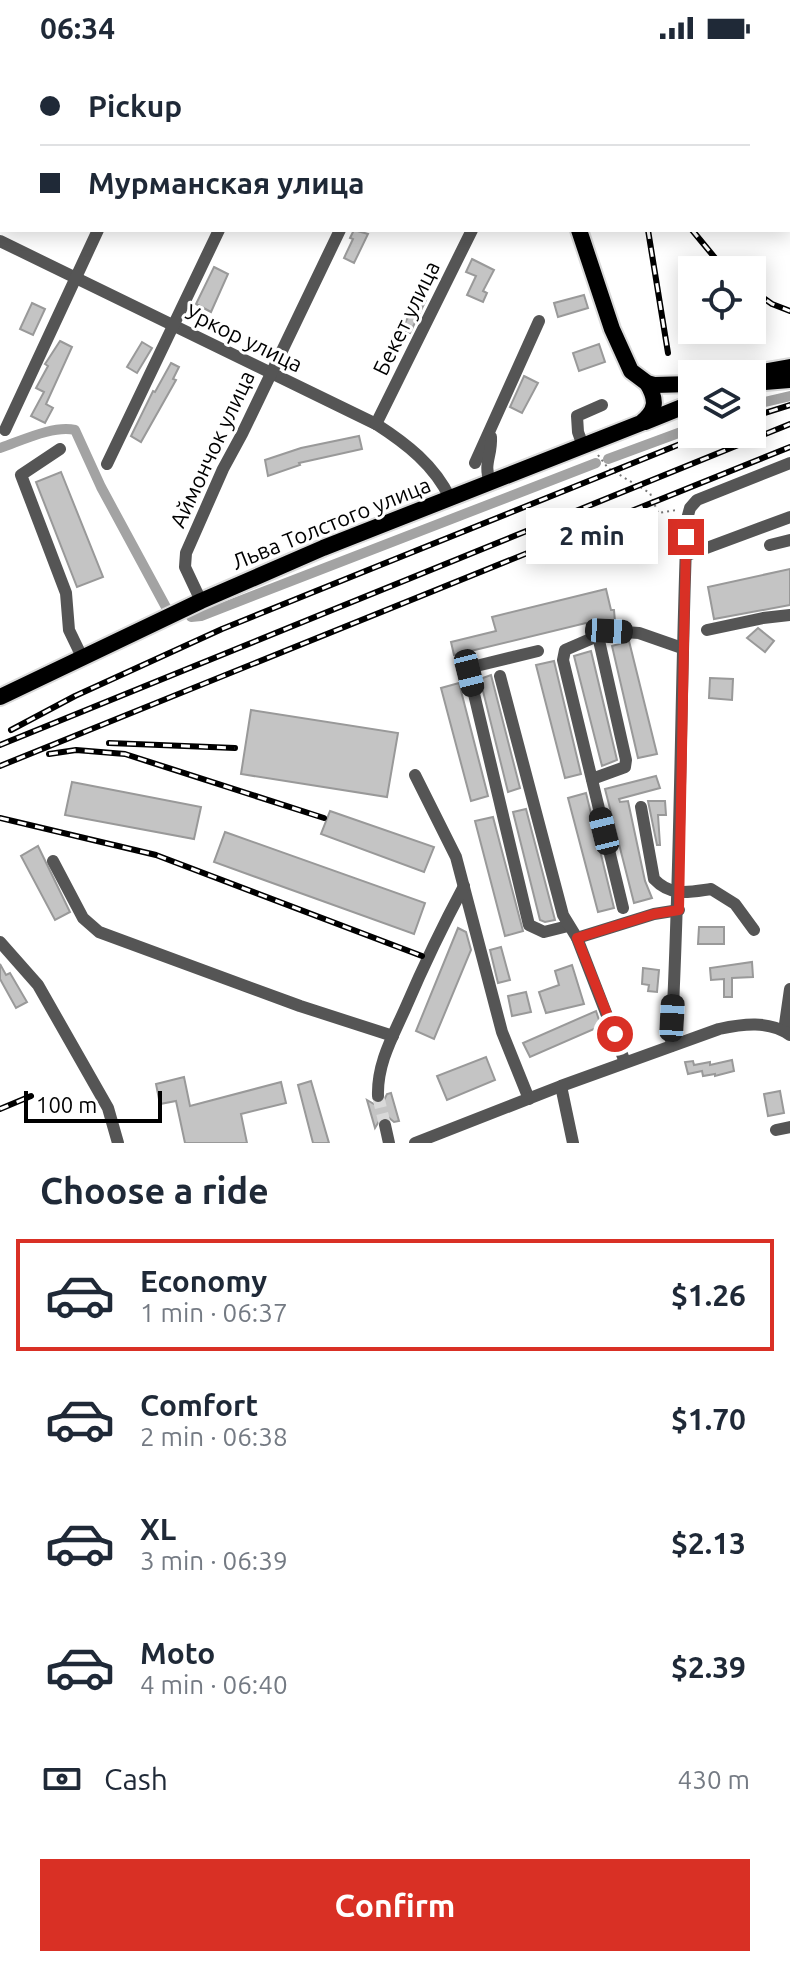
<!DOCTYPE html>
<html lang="en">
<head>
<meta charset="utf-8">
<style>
  :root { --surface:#fff; --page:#f6f6f7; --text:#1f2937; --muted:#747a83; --line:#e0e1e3; --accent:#d93025 }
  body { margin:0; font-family:Ubuntu,sans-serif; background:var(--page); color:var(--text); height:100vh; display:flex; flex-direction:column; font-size:30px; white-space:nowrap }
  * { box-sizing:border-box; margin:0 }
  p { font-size:26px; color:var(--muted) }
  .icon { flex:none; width:44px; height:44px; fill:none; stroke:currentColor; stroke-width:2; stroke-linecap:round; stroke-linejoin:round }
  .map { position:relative; height:1087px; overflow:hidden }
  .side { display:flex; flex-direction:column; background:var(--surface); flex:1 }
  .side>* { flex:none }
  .hud { position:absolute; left:0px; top:0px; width:790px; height:176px; box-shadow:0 4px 20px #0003; display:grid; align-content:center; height:176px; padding:0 40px; background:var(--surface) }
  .controls { position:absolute; left:678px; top:200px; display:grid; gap:16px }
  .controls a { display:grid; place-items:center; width:88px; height:88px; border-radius:0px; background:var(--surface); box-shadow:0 4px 20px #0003; font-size:40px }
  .scale { position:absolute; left:24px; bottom:20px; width:138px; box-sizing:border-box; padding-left:8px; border:4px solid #000; border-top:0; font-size:22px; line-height:28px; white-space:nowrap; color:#000; -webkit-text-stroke:6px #fff; paint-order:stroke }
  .end { position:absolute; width:36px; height:36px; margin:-18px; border:10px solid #d93025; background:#fff; box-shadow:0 0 0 4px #fff }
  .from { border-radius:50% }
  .bubble { position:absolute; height:56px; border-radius:0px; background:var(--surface); box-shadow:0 4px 20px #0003; font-size:26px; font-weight:600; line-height:56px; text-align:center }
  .car { position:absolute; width:24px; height:48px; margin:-24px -12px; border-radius:10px; box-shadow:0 0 6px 2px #0007; background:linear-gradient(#222 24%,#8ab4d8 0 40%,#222 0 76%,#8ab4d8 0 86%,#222 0) }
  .hud b { display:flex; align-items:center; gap:28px; height:76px; font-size:30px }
  .hud b+b { border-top:2px solid var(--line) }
  .hud i { width:20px; height:20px; background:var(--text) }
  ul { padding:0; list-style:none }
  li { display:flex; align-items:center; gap:24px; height:112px; margin:0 16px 12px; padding:0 24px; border:4px solid transparent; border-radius:0px }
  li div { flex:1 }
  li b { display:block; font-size:30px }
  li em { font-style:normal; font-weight:600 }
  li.on { border-color:var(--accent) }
  li>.icon { width:72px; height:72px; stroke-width:1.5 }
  h2 { padding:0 40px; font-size:36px; line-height:96px }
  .pay { display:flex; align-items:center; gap:20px; height:88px; padding:0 40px; font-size:30px }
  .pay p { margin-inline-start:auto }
  .button { display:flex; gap:16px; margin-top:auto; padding:16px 40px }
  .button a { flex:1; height:92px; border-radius:0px; background:var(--accent); color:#fff; font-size:32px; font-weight:600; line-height:92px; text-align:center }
  .status { display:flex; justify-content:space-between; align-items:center; height:56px; padding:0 40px; background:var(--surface); direction:ltr }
  .status svg { height:22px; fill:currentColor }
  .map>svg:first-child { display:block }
</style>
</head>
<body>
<div class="status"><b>06:34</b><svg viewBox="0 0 49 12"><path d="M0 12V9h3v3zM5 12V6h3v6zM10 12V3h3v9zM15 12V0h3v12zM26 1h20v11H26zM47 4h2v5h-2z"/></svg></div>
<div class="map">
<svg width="790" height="1087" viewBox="0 0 790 1087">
  <rect width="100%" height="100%" fill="#fff"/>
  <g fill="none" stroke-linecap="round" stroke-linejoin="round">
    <!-- canal -->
    <g stroke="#a3a3a3" stroke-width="10">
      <polyline points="752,349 790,340"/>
      <path d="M0,392C21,385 53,369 75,374L101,431L167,553"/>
      <polyline points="608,403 692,372"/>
      <polyline points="191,561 201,560 596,407"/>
    </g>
  </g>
  <!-- building -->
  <g fill="#c4c4c4" stroke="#999" stroke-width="2">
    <polygon points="354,174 368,178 354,207 344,202 353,183 350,182"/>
    <polygon points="472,203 494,214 483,235 487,237 483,246 467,239 476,220 466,216"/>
    <polygon points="214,211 228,218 211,256 196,248"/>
    <polygon points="413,238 426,244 410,277 402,273 413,251 408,249"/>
    <polygon points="584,239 588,252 558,261 554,247"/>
    <polygon points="32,247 45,253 33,279 20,273"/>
    <polygon points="60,285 72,291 46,348 53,352 45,367 31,360 44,336 36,332 48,310 45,308 47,305"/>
    <polygon points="142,286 152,292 137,317 127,311"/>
    <polygon points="599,288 605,306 579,315 573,297"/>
    <polygon points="171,307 179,311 173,323 176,324 141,386 131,380 153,335 155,336"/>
    <polygon points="524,320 538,327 522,357 510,351"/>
    <polygon points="359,380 362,393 299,407 300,409 268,420 265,404 301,392"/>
    <polygon points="61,416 103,521 77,531 36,426"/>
    <polygon points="790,513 790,549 714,563 708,531"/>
    <polygon points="606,533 611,554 614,554 615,566 586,567 454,599 451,586 496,575 492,561"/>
    <polygon points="758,572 774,585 765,596 747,582"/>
    <polygon points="629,585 657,698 638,702 612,590"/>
    <polygon points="591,595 617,704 602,710 574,600"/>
    <polygon points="554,605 581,718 565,722 536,609"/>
    <polygon points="491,619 520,732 508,736 480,623"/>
    <polygon points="710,622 733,623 732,644 709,642"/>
    <polygon points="459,627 488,740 471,745 441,632"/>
    <polygon points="251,654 398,677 387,741 241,718"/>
    <polygon points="656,720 660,732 619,743 620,746 628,745 645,825 652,842 634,847 605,733"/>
    <polygon points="72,726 201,751 194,783 65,759"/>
    <polygon points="586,737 614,852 598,856 568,742"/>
    <polygon points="648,745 665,745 666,759 658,759 660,789 657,789"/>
    <polygon points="526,753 555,864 545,866 540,864 513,756"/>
    <polygon points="330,755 434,791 424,816 321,778"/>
    <polygon points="493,761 523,875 505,880 475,765"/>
    <polygon points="225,776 425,847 414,878 214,806"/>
    <polygon points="38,790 70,856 55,864 21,800"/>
    <polygon points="699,871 724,871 724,888 698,888"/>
    <polygon points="458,872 466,876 471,894 434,983 416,975"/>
    <polygon points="501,891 510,924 498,927 490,894"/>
    <polygon points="752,906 753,921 732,922 732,941 724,941 724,923 711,924 710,912"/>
    <polygon points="0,908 6,919 10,917 27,946 16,952 0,923"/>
    <polygon points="572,909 584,948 546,957 539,936 559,929 555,915"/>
    <polygon points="643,912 659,914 657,936 648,935 649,929 642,928"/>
    <polygon points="526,936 531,956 512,960 508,940"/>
    <polygon points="596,955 601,970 530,1001 523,987"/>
    <polygon points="486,1001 495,1024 447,1044 437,1020"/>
    <polygon points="732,1004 734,1015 715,1020 715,1018 703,1020 702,1015 688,1018 685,1006 693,1005 694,1009 710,1006 710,1009"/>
    <polygon points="184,1021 190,1050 281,1026 286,1047 241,1058 247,1087 185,1087 176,1045 160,1048 156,1028"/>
    <polygon points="311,1025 329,1087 313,1087 298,1029"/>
    <polygon points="780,1035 784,1057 768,1060 764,1038"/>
    <polygon points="391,1037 399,1065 394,1066 388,1061 382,1060 375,1072 367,1044 374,1048 382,1048 387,1038"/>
  </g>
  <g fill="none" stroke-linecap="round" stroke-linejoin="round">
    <!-- minor-tunnel -->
    <polyline stroke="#d9d9d9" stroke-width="12" stroke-dasharray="12 6" stroke-linecap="butt" points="378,1040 385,1069"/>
    <!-- major casing -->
    <g stroke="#dbdbdb" stroke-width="20">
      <g id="major">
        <polyline points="522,0 523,2"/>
        <polyline points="579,174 612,273 631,315 647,327 654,329 692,328"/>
        <polyline points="751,318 790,311"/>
        <polyline points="752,327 790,324"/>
        <polyline points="645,366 692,347"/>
        <path d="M0,641L201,545L323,492L641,367C657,354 657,344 647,327"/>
      </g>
    </g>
    <!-- path -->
    <polyline stroke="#777" stroke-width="2" stroke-dasharray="2 4" stroke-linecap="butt" points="598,399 608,412 650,437 658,457 677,454"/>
    <!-- minor -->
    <g stroke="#555" stroke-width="12">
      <polyline points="442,0 442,2"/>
      <polyline points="720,0 721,2"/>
      <polyline points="56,2 57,0"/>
      <polyline points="183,2 183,0"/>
      <polyline points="301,2 302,0"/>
      <polyline points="425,2 428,0"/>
      <polyline points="0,120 2,115"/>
      <path d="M0,185L376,368C407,388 434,409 450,442"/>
      <polyline points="376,368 472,174"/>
      <polyline points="5,374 98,174"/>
      <polyline points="583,390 578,376 577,360 602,349"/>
      <polyline points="60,393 21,419 66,537 69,574 82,601"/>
      <polyline points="475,407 539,265"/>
      <polyline points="107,408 219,174"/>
      <path d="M490,427C483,406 492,401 491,381"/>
      <polyline points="770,489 790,484"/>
      <polyline points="685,500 790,461"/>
      <polyline points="201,545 185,511 186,497 223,413 242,378 340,174"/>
      <polyline points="707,574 763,562 790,559"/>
      <polyline points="538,595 472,611 469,617 529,869 544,876 568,870"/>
      <polyline points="500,620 563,859 577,882 625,1006"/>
      <polyline points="415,719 456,801 502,976 529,1043"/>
      <polyline points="592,723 625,711 626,704 598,580"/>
      <path d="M641,751L654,823C671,841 689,836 711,833L735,848L754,874"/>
      <polyline points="53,805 83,862 99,876 300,950 393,980"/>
      <polyline points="623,852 563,604 565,594 609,575 639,577 682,592"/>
      <polyline points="577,882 654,858 679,854"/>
      <polyline points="0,886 38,929 108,1052 118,1087"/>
      <polyline points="784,975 790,933"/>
      <path d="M671,990C681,814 680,638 687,463L690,452L697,444L790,407"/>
      <polyline points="561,1030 573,1087"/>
      <path d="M378,1040C377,1008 392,982 405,953C423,911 442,871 464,830"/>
      <polyline points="385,1069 389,1087"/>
      <polyline points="776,1074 790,1071"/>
      <path d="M415,1087L561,1030L719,973C742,968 769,964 790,979"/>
    </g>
    <!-- major -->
    <use href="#major" stroke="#000" stroke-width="16"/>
    <!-- rail casing -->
    <g stroke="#000" stroke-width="6">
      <g id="rail">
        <polyline points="614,0 615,2"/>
        <polyline points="648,174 668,297"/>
        <polyline points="692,174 725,214"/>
        <polyline points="752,234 772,248 790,255"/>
        <polyline points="752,361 790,349"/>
        <polyline points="11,674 75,640 222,573 705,378"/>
        <polyline points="109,687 235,692"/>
        <polyline points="0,689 790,368"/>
        <polyline points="49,698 76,694 125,698 324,762"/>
        <polyline points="0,710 790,391"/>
        <polyline points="0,762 156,799 422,900"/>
        <polyline points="0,1053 31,1040"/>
      </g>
    </g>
    <!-- rail -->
    <use href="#rail" stroke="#fff" stroke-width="3" stroke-dasharray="9" stroke-linecap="butt"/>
  </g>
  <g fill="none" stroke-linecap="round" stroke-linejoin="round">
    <!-- route -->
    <polyline stroke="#d93025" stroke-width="10" points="615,978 577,882 654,858 679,854 686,481"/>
  </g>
  <g text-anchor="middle" stroke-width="6" stroke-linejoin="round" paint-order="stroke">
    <!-- street labels -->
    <g font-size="22" fill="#000" stroke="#fff">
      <text transform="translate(406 262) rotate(-64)" y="8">Бекет улица</text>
      <text transform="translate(244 282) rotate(26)" y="8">Уркор улица</text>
      <text transform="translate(212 393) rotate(-65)" y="8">Аймончок улица</text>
      <text transform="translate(331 467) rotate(-22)" y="8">Льва Толстого улица</text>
    </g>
  </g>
</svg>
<div class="controls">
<a><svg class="icon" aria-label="locate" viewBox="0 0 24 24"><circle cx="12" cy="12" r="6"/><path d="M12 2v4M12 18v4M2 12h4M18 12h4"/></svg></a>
<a><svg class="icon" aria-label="layers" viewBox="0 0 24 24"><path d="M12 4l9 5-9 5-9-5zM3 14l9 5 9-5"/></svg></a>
</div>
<div class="scale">100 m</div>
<i class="end from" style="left:615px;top:978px"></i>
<i class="end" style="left:686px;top:481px"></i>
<div class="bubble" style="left:526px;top:452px;width:132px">2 min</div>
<i class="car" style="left:609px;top:575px;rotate:93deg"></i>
<i class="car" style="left:469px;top:617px;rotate:166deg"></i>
<i class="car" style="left:604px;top:775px;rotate:346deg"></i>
<i class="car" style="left:672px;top:962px;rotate:3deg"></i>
<div class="hud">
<b><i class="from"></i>Pickup</b>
<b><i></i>Мурманская улица</b>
</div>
</div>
<section class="side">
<h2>Choose a ride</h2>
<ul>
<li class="on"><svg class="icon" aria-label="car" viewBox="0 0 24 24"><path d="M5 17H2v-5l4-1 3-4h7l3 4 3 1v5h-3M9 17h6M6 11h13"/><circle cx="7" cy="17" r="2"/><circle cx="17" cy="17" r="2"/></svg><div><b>Economy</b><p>1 min · 06:37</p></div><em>$1.26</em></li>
<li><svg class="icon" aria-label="car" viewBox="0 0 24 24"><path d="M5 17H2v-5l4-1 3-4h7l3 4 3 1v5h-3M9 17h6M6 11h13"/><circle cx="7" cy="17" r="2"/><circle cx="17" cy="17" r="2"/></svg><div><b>Comfort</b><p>2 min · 06:38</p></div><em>$1.70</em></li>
<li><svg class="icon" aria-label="car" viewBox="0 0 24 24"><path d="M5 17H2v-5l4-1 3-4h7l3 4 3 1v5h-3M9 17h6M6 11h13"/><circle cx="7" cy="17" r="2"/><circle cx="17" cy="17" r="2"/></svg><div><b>XL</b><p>3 min · 06:39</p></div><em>$2.13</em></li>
<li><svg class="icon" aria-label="car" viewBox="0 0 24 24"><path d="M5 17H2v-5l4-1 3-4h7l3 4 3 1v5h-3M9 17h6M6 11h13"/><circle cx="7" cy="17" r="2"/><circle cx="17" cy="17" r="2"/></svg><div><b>Moto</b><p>4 min · 06:40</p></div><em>$2.39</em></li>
</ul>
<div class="pay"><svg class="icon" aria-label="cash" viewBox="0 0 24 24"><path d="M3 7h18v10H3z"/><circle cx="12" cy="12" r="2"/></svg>Cash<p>430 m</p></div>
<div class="button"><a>Confirm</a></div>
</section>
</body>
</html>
